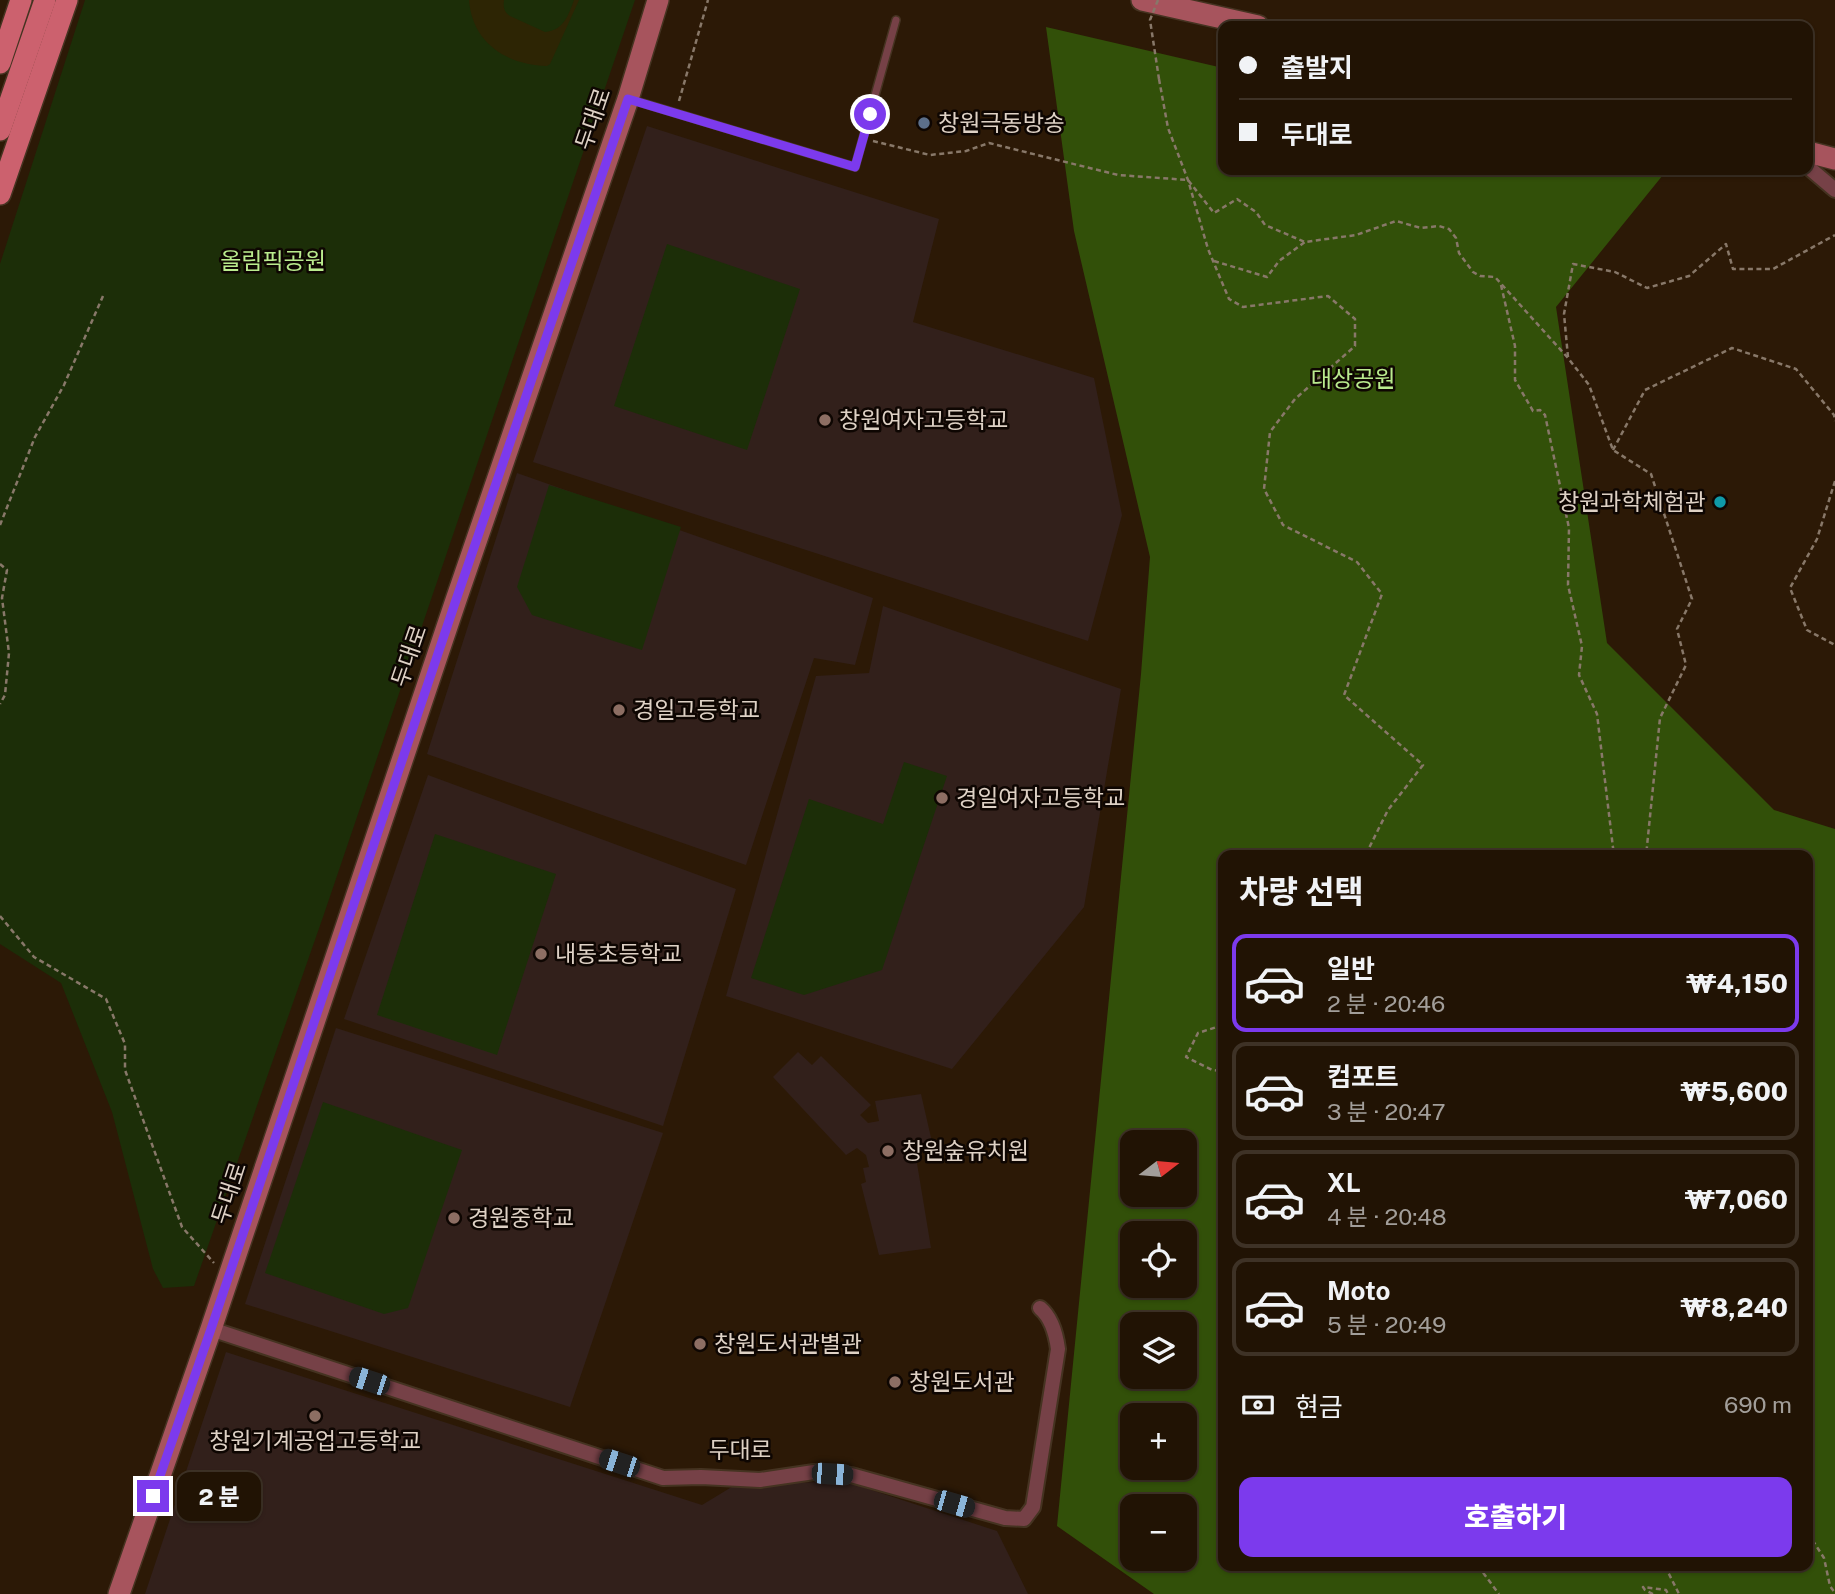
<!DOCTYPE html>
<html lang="ko">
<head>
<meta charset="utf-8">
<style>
  :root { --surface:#211304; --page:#2d2013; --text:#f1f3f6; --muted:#a29e9a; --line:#3e3226; --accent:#7c3aed }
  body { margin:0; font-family:"Public Sans","Noto Sans KR",sans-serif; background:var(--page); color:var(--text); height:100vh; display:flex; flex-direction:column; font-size:26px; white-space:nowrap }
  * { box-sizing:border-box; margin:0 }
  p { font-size:23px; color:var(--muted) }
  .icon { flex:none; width:38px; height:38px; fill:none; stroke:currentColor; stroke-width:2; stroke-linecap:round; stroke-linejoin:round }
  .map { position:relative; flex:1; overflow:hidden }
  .details { position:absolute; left:1218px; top:850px; width:595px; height:721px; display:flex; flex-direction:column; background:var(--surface); border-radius:14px; box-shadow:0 2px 5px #0004,0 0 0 2px var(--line) }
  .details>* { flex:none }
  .guide { position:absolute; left:1218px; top:21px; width:595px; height:154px; border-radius:14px; box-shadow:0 2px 5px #0004,0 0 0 2px var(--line); display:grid; align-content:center; height:154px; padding:0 21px; background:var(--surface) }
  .needle { width:46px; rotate:74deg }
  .tools { position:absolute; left:1120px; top:1130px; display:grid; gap:14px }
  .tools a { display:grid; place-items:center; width:77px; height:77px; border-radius:14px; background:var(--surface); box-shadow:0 2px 5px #0004,0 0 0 2px var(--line); font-size:35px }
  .end { position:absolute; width:32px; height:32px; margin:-16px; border:9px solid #7c3aed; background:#fff; box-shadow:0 0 0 4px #fff }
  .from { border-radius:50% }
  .bubble { position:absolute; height:49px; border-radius:14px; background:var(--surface); box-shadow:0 2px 5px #0004,0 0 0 2px var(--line); font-size:23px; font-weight:800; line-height:49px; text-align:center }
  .car { position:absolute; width:21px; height:42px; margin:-21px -10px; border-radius:9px; box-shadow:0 0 5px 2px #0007; background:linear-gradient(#222 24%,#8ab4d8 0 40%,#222 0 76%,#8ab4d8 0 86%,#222 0) }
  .guide b { display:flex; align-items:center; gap:24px; height:66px; font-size:26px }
  .guide b+b { border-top:2px solid var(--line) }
  .guide i { width:18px; height:18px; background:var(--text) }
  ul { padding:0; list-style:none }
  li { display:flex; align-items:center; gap:21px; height:98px; margin:0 14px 10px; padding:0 7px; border:4px solid var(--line); border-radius:14px }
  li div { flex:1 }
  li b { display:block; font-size:26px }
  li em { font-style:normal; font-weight:800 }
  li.current { border-color:var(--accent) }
  li>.icon { width:63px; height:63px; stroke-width:1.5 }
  h2 { padding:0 21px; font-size:32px; line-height:84px }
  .pay { display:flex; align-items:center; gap:18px; height:77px; padding:0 21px; font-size:26px }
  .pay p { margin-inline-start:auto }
  .primary-button { display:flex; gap:14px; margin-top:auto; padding:14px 21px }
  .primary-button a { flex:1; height:80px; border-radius:14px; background:var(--accent); color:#fff; font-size:28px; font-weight:800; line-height:80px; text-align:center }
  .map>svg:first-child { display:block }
</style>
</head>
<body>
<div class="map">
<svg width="1835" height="1594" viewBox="0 0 1835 1594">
  <rect width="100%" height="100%" fill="#2c1906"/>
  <!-- education -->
  <g fill="#32201b">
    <polygon points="647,126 939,219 913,322 1094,378 1122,515 1088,641 533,462"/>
    <polygon points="517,473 873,598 855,665 814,658 746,865 427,754"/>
    <polygon points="883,606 1121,689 1084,907 952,1069 726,996 816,676 869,673"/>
    <polygon points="428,775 736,889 663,1126 344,1019"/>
    <polygon points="336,1028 663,1133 570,1407 245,1304"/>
    <polygon points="798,1052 812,1065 821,1056 871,1105 860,1115 868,1123 879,1121 875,1101 921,1094 932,1142 914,1145 931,1248 879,1255 861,1184 866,1182 863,1168 869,1167 866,1155 857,1148 846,1155 773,1077"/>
    <polygon points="226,1352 702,1505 735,1485 844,1481 997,1531 1028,1594 145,1594"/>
  </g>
  <!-- green -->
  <g fill="#1c2e08">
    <polygon points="85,0 635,0 323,917 194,1286 163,1288 153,1269 112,1112 61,983 0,944 0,264"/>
    <polygon points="667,244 800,289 747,450 614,406"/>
    <polygon points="549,485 681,527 642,650 532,615 517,587"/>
    <polygon points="904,762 947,776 882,970 804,995 751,978 809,799 883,824"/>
    <polygon points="435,834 556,874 497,1055 377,1015"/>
    <polygon points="323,1102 462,1150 408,1308 384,1314 265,1273"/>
  </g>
  <!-- forest -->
  <path fill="#325009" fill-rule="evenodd" d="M1046,27L1223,68V170H1667L1556,307L1607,643L1774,810L1835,829V1594H1154L1057,1526L1141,674L1150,557L1074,231ZM1223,856H1808V1566H1223ZM1132,1143H1185V1195H1132ZM1132,1234H1185V1286H1132ZM1132,1325H1185V1377H1132ZM1132,1416H1185V1468H1132ZM1132,1507H1185V1559H1132Z"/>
  <!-- sand -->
  <path fill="#2d2504" d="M469,0H504C503,7 504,12 510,16L545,32C564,30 568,16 574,0H579L550,64L547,66C506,65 472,42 469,0Z"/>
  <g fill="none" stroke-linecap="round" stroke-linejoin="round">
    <!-- lane casing -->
    <g stroke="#453321" stroke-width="10">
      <polyline id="lane" points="629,99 855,167 896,20"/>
    </g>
    <!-- street casing -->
    <g stroke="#453321" stroke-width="18">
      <g id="street">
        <polyline points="1808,167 1835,190"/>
        <path d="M211,1329L663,1478L701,1477L760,1480L814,1472L851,1475L1005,1518L1024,1519L1033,1507L1058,1349C1056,1334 1052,1318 1040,1308"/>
      </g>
    </g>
    <!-- secondary casing -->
    <g stroke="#453321" stroke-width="24">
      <g id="secondary">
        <polyline points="1142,0 1258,26"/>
        <polyline points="1808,152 1835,159"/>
        <polyline points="119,1594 211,1329 456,600 628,99 658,0"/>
      </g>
    </g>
    <!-- primary casing -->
    <g stroke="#453321" stroke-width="24">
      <g id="primary">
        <polyline points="0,63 21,0"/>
        <polyline points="0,130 45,0"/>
        <polyline points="0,194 67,0"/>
      </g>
    </g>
    <!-- path -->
    <g stroke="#887869" stroke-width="2.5" stroke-dasharray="5 3.5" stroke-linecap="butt">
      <polyline points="1159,79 1168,128 1188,180 1208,249 1229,299 1243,307 1328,296 1355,319 1355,346 1295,399 1270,432 1264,489 1283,525 1357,562 1382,594 1344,695 1423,765 1388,810 1365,856"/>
      <polyline points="679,101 708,0"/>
      <polyline points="873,141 930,155 966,151 989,143 1118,175 1188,180 1214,213 1237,199 1256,212 1265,225 1305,242 1356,235 1396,221 1421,228 1439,226 1449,229 1456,238 1459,253 1473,272 1480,276 1495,277 1568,358 1589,385 1613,450 1651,474 1692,599 1677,629 1686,665 1660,718 1646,856"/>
      <polyline points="1214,261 1267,277 1279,261 1305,242"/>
      <polyline points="1501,285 1515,346 1515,380 1533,411 1540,410 1545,415 1569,528 1568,585 1582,646 1579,675 1597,714 1614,856"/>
      <polyline points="1568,357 1564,314 1573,264 1615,272 1647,288 1689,276 1726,244 1733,269 1773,269 1835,235"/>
      <polyline points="1613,450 1645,390 1732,348 1796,369 1834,415 1835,421"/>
      <polyline points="1835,481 1817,539 1790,588 1807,630 1835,645"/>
      <polyline points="0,525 35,437 64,385 103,296"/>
      <polyline points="0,564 7,570 2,598 9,653 5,695 0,704"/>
      <polyline points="0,916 34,957 106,999 125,1044 125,1070 182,1227 214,1263"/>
      <polyline points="1223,1025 1198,1033 1186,1057 1212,1070 1223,1071"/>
      <polyline points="1808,1533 1824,1558 1830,1586 1835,1593"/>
      <polyline points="1478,1566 1499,1594"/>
      <polyline points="1665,1566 1679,1594"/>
      <polyline points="1653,1594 1645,1590 1643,1587 1666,1590 1668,1594"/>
    </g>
    <!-- lane -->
    <use href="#lane" stroke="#764147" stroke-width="7"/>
    <!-- street -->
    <use href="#street" stroke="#764147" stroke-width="14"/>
    <!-- secondary -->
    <use href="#secondary" stroke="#a7545d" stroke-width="21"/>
    <!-- primary -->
    <use href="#primary" stroke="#cc616e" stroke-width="21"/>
    <!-- path-bridge -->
    <polyline stroke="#887869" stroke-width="2.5" stroke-dasharray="5 3.5" stroke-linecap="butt" points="1158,0 1150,20 1159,79"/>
  </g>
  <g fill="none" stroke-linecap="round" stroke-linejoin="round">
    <!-- route -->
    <polyline stroke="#7c3aed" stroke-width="9" points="153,1496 211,1329 456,600 628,99 855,167 870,114"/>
  </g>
  <!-- markers -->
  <circle fill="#5c6f8a" stroke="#0e0602" stroke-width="2.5" cx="924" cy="123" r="7"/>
  <g fill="#8d6e63" stroke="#0e0602" stroke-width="2.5">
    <circle cx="825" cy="420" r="7"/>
    <circle cx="619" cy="710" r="7"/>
    <circle cx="942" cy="798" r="7"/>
    <circle cx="541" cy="954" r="7"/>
    <circle cx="888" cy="1151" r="7"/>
    <circle cx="454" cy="1218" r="7"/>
    <circle cx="700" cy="1344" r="7"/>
    <circle cx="895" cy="1382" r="7"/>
    <circle cx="315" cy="1416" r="7"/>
  </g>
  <circle fill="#0f9aa8" stroke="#0e0602" stroke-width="2.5" cx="1720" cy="502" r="7"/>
  <g text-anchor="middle" stroke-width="5" stroke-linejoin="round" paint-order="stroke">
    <!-- street labels -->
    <g font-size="23" fill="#ded1c5" stroke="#0e0602">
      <text transform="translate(593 119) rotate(-71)" y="8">두대로</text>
      <text transform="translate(409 656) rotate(-71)" y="8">두대로</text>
      <text transform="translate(229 1193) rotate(-72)" y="8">두대로</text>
      <text x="740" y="1458">두대로</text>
    </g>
    <!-- poi labels -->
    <g font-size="23" fill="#ded1c5" stroke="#0e0602" text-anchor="start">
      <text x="938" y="131">창원극동방송</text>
      <text x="839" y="428">창원여자고등학교</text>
      <text x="1706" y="510" text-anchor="end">창원과학체험관</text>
      <text x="633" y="718">경일고등학교</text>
      <text x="956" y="806">경일여자고등학교</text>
      <text x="555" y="962">내동초등학교</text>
      <text x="902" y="1159">창원숲유치원</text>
      <text x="468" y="1226">경원중학교</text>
      <text x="714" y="1352">창원도서관별관</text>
      <text x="909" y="1390">창원도서관</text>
      <text x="315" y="1449" text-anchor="middle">창원기계공업고등학교</text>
    </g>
    <!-- park labels -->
    <g font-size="23" fill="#baeb8e" stroke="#0e0602">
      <text x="273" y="269">올림픽공원</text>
      <text x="1353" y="387">대상공원</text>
    </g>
  </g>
</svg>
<div class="tools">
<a><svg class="needle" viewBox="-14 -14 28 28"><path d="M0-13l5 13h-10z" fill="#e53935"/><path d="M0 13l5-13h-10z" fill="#a29e9a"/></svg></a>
<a><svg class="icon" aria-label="locate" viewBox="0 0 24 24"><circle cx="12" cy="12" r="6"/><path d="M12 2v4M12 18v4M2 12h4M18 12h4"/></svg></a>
<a><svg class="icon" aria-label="layers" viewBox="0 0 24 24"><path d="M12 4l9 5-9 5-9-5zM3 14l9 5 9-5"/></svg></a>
<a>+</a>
<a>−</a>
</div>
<i class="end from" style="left:870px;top:114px"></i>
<i class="end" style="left:153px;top:1496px"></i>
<div class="bubble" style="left:177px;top:1472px;width:84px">2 분</div>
<i class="car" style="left:369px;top:1381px;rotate:288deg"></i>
<i class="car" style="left:619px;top:1463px;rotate:288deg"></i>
<i class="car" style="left:832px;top:1474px;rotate:94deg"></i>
<i class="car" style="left:954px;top:1504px;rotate:106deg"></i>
<div class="guide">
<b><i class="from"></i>출발지</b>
<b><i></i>두대로</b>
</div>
<section class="details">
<h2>차량 선택</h2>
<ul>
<li class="current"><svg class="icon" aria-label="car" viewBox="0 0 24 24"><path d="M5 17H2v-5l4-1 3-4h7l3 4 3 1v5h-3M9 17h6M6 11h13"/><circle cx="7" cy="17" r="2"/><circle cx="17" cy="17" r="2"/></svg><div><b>일반</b><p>2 분 · 20:46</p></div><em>₩4,150</em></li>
<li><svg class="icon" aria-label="car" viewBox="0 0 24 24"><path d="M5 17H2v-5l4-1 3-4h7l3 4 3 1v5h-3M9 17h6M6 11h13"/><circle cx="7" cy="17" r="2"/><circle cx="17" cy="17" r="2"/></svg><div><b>컴포트</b><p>3 분 · 20:47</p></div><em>₩5,600</em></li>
<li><svg class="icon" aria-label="car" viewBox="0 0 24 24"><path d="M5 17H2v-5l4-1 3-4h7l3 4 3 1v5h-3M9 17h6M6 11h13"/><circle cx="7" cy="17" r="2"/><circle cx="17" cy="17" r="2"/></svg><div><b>XL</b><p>4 분 · 20:48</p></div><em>₩7,060</em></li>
<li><svg class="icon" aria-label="car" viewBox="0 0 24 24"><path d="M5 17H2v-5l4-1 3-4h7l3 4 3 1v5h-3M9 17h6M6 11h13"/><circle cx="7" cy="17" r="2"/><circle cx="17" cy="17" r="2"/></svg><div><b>Moto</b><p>5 분 · 20:49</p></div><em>₩8,240</em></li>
</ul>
<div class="pay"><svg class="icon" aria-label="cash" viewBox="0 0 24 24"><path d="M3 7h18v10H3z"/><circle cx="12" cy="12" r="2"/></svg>현금<p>690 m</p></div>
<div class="primary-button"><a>호출하기</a></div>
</section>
</div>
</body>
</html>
